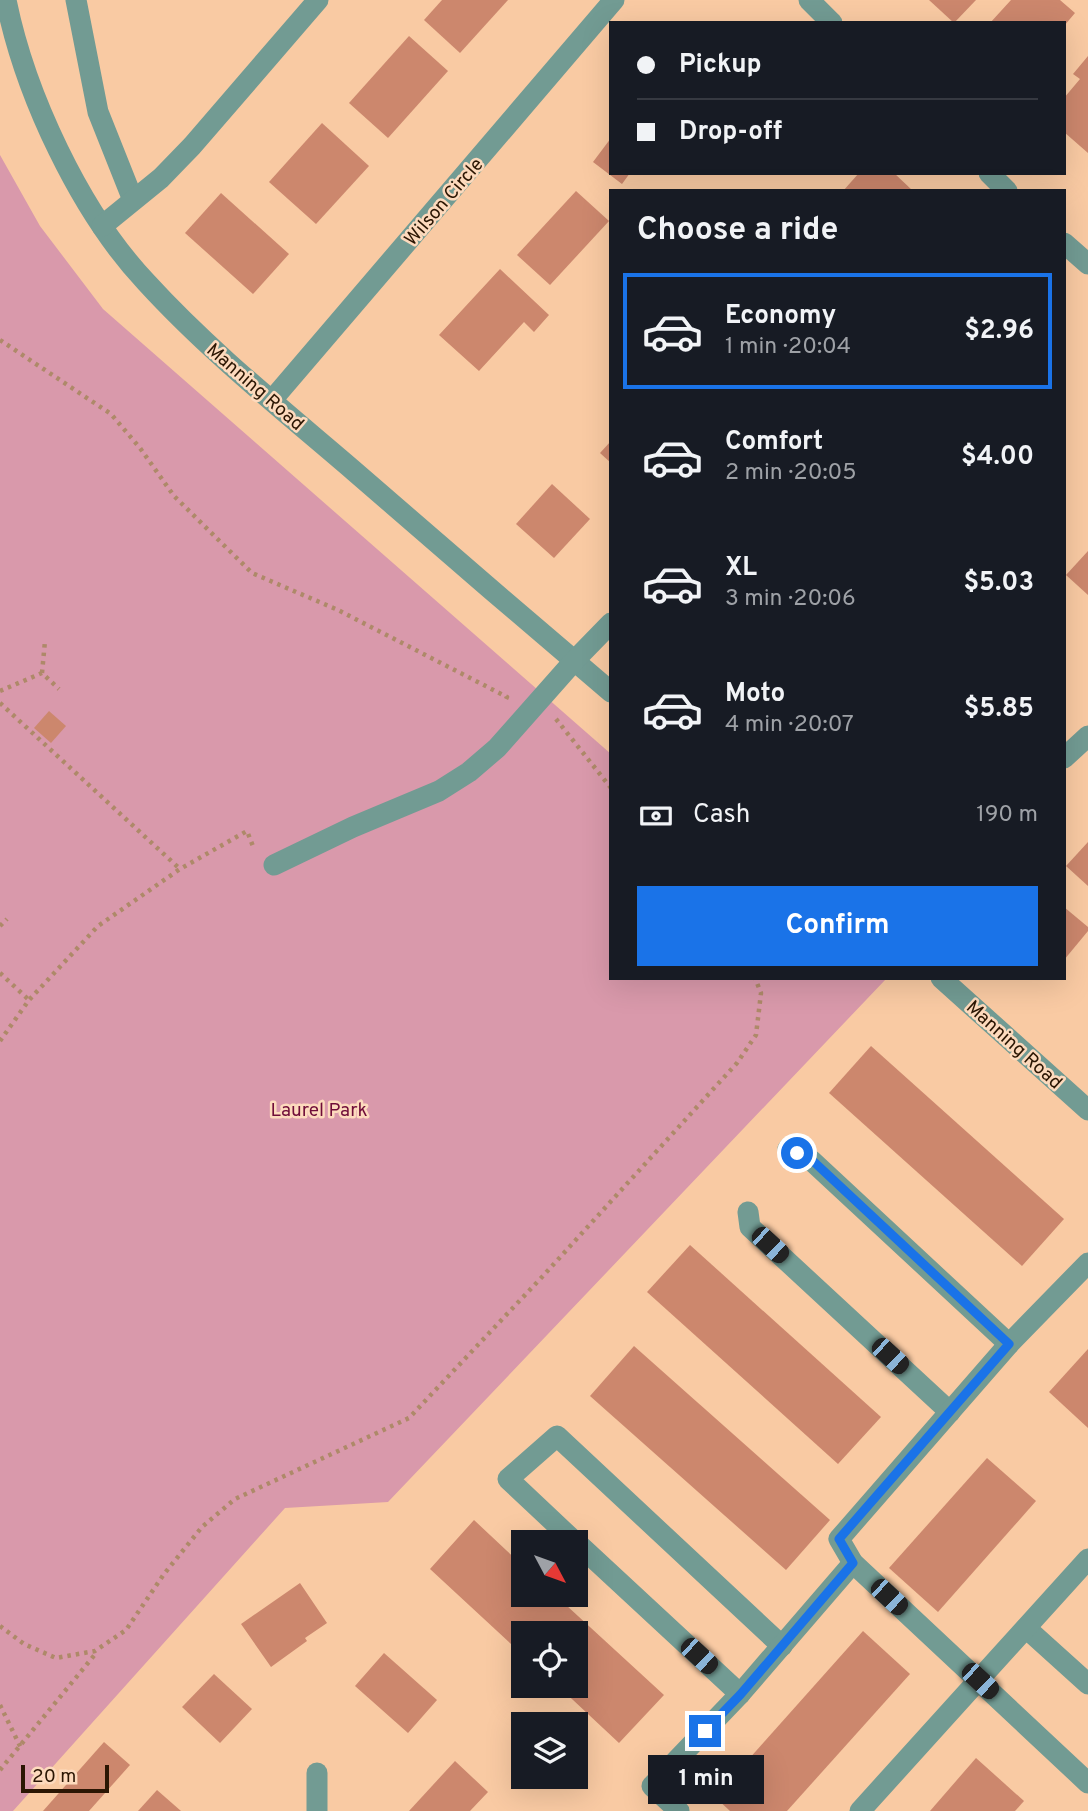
<!DOCTYPE html>
<html lang="en">
<head>
<meta charset="utf-8">
<style>
  :root { --surface:#171b24; --page:#20242c; --text:#f1f3f6; --muted:#9ea1a6; --line:#363941; --accent:#1a73e8 }
  body { margin:0; font-family:Overpass,sans-serif; background:var(--page); color:var(--text); height:100vh; display:flex; flex-direction:column; font-size:26px; white-space:nowrap }
  * { box-sizing:border-box; margin:0 }
  p { font-size:23px; color:var(--muted) }
  .icon { flex:none; width:38px; height:38px; fill:none; stroke:currentColor; stroke-width:2; stroke-linecap:round; stroke-linejoin:round }
  .map { position:relative; flex:1; overflow:hidden }
  .details { position:absolute; left:609px; top:189px; width:457px; height:791px; display:flex; flex-direction:column; background:var(--surface); border-radius:0px; box-shadow:0 7px 28px #0002 }
  .details>* { flex:none }
  .top-card { position:absolute; left:609px; top:21px; width:457px; height:154px; border-radius:0px; box-shadow:0 7px 28px #0002; display:grid; align-content:center; height:154px; padding:0 28px; background:var(--surface) }
  .needle { width:46px; rotate:131deg }
  .fabs { position:absolute; left:511px; top:1530px; display:grid; gap:14px }
  .fabs a { display:grid; place-items:center; width:77px; height:77px; border-radius:0px; background:var(--surface); box-shadow:0 7px 28px #0002; font-size:35px }
  .scale { position:absolute; left:21px; bottom:18px; width:88px; box-sizing:border-box; padding-left:7px; border:4px solid #2b1603; border-top:0; font-size:19px; line-height:24px; white-space:nowrap; color:#2b1603; -webkit-text-stroke:5px #fddabd; paint-order:stroke }
  .end { position:absolute; width:32px; height:32px; margin:-16px; border:9px solid #1a73e8; background:#fff; box-shadow:0 0 0 4px #fff }
  .from { border-radius:50% }
  .bubble { position:absolute; height:49px; border-radius:0px; background:var(--surface); box-shadow:0 7px 28px #0002; font-size:23px; font-weight:700; line-height:49px; text-align:center }
  .car { position:absolute; width:21px; height:42px; margin:-21px -10px; border-radius:9px; box-shadow:0 0 5px 2px #0007; background:linear-gradient(#222 24%,#8ab4d8 0 40%,#222 0 76%,#8ab4d8 0 86%,#222 0) }
  .top-card b { display:flex; align-items:center; gap:24px; height:66px; font-size:26px }
  .top-card b+b { border-top:2px solid var(--line) }
  .top-card i { width:18px; height:18px; background:var(--text) }
  ul { padding:0; list-style:none }
  li { display:flex; align-items:center; gap:21px; height:116px; margin:0 14px 10px; padding:0 14px; border:4px solid transparent; border-radius:0px }
  li div { flex:1 }
  li b { display:block; font-size:26px }
  li em { font-style:normal; font-weight:700 }
  li.current { border-color:var(--accent) }
  li>.icon { width:63px; height:63px; stroke-width:1.5 }
  h2 { padding:0 28px; font-size:32px; line-height:84px }
  .pay { display:flex; align-items:center; gap:18px; height:77px; padding:0 28px; font-size:26px }
  .pay p { margin-inline-start:auto }
  .primary-button { display:flex; gap:14px; margin-top:auto; padding:14px 28px }
  .primary-button a { flex:1; height:80px; border-radius:0px; background:var(--accent); color:#fff; font-size:28px; font-weight:700; line-height:80px; text-align:center }
  .map>svg:first-child { display:block }
</style>
</head>
<body>
<div class="map">
<svg width="1088" height="1811" viewBox="0 0 1088 1811">
  <rect width="100%" height="100%" fill="#f9caa3"/>
  <!-- green -->
  <polygon fill="#d999ab" points="0,155 40,226 103,309 611,754 611,978 886,979 388,1502 285,1508 13,1811 0,1811"/>
  <!-- building -->
  <g fill="#cc876d">
    <polygon points="442,0 508,0 460,53 424,20"/>
    <polygon points="929,0 976,0 954,23"/>
    <polygon points="1011,0 1060,0 1075,13 1064,26 1064,23 990,23"/>
    <polygon points="409,36 448,71 388,138 349,103"/>
    <polygon points="1088,56 1088,153 1064,132 1064,98 1080,79 1073,74"/>
    <polygon points="322,123 369,166 316,224 269,182"/>
    <polygon points="611,138 611,173 630,173 622,184 593,162"/>
    <polygon points="859,173 894,173 913,191 843,191"/>
    <polygon points="576,191 609,221 550,285 517,255"/>
    <polygon points="221,193 289,254 253,294 185,233"/>
    <polygon points="500,269 549,315 534,332 524,322 479,371 439,335"/>
    <polygon points="611,441 611,463 600,453"/>
    <polygon points="552,484 590,519 554,558 516,524"/>
    <polygon points="1088,551 1088,595 1066,575"/>
    <polygon points="49,711 66,726 51,743 34,728"/>
    <polygon points="1088,842 1088,886 1066,866"/>
    <polygon points="1064,907 1088,927 1088,931 1064,960"/>
    <polygon points="871,1046 1064,1219 1022,1266 829,1093"/>
    <polygon points="690,1245 881,1417 838,1464 647,1292"/>
    <polygon points="634,1346 830,1520 786,1570 590,1396"/>
    <polygon points="1088,1349 1088,1428 1049,1392"/>
    <polygon points="987,1458 1036,1501 938,1612 889,1568"/>
    <polygon points="474,1520 523,1566 523,1594 554,1594 664,1695 619,1743 557,1685 576,1685 576,1633 523,1633 523,1655 430,1569"/>
    <polygon points="300,1583 327,1623 305,1638 307,1641 271,1667 241,1624"/>
    <polygon points="863,1631 910,1674 787,1811 730,1811 715,1797"/>
    <polygon points="384,1653 437,1700 408,1733 355,1686"/>
    <polygon points="214,1674 252,1709 220,1743 182,1707"/>
    <polygon points="104,1742 130,1765 89,1811 43,1811"/>
    <polygon points="976,1758 1024,1801 1015,1811 930,1811"/>
    <polygon points="455,1761 488,1792 470,1811 409,1811"/>
    <polygon points="157,1790 181,1811 138,1811"/>
  </g>
  <g fill="none" stroke-linecap="round" stroke-linejoin="round">
    <!-- path -->
    <g stroke="#ae8969" stroke-width="4.5" stroke-dasharray="3.5 5" stroke-linecap="butt">
      <polyline points="0,340 111,414 140,448 174,496 252,573 338,610 507,697 506,699"/>
      <polyline points="42,673 45,641"/>
      <polyline points="0,691 42,673 59,689"/>
      <polyline points="0,703 180,869"/>
      <polyline points="556,719 611,788"/>
      <polyline points="0,926 7,919"/>
      <polyline points="0,973 29,1000"/>
      <polyline points="0,1041 29,1000 98,926 180,869 247,831 254,849"/>
      <polyline points="0,1626 24,1644 56,1658 95,1651 126,1630 164,1574 202,1527 235,1499 409,1418 542,1277 737,1063 756,1035 761,993 755,978"/>
      <polyline points="0,1705 21,1748"/>
      <polyline points="0,1770 97,1652"/>
    </g>
    <!-- minor -->
    <g stroke="#729b93" stroke-width="21">
      <path d="M6,0C25,94 80,212 146,282C209,351 283,410 354,471C439,545 525,619 611,692"/>
      <polyline points="76,0 98,112 133,200"/>
      <polyline points="809,0 832,23"/>
      <polyline points="989,173 1007,191"/>
      <polyline points="102,226 161,178 192,146 318,0"/>
      <polyline points="1064,243 1088,264"/>
      <polyline points="272,400 614,0"/>
      <polyline points="1064,758 1088,736"/>
      <polyline points="274,865 353,827 439,791 469,772 497,748 574,661 611,623"/>
      <polyline points="941,978 1088,1110"/>
      <polyline points="788,1149 812,1161 1009,1344"/>
      <polyline points="748,1212 750,1227 950,1412"/>
      <polyline points="1088,1263 1009,1344 839,1539 853,1563 1088,1783"/>
      <polyline points="575,1542 508,1479 557,1436 782,1646"/>
      <polyline points="576,1542 740,1694"/>
      <polyline points="1026,1628 1088,1684"/>
      <polyline points="317,1773 317,1811"/>
      <polyline points="679,1811 652,1786 740,1694 853,1563"/>
      <polyline points="860,1811 1088,1559"/>
    </g>
  </g>
  <g fill="none" stroke-linecap="round" stroke-linejoin="round">
    <!-- route -->
    <polyline stroke="#1a73e8" stroke-width="9" points="705,1731 740,1695 853,1563 839,1539 1009,1344 813,1161 797,1153"/>
  </g>
  <g text-anchor="middle" stroke-width="5" stroke-linejoin="round" paint-order="stroke">
    <!-- street labels -->
    <g font-size="19" fill="#2b1603" stroke="#fddabd">
      <text transform="translate(443 201) rotate(-49)" y="7">Wilson Circle</text>
      <text transform="translate(256 386) rotate(41)" y="7">Manning Road</text>
      <text transform="translate(1015 1044) rotate(42)" y="7">Manning Road</text>
    </g>
    <!-- park labels -->
    <g font-size="19" fill="#700d39" stroke="#fddabd">
      <text x="319" y="1116">Laurel Park</text>
    </g>
  </g>
</svg>
<div class="fabs">
<a><svg class="needle" viewBox="-14 -14 28 28"><path d="M0-13l5 13h-10z" fill="#e53935"/><path d="M0 13l5-13h-10z" fill="#9ea1a6"/></svg></a>
<a><svg class="icon" aria-label="locate" viewBox="0 0 24 24"><circle cx="12" cy="12" r="6"/><path d="M12 2v4M12 18v4M2 12h4M18 12h4"/></svg></a>
<a><svg class="icon" aria-label="layers" viewBox="0 0 24 24"><path d="M12 4l9 5-9 5-9-5zM3 14l9 5 9-5"/></svg></a>
</div>
<div class="scale">20 m</div>
<i class="end from" style="left:797px;top:1153px"></i>
<i class="end" style="left:705px;top:1731px"></i>
<div class="bubble" style="left:648px;top:1755px;width:116px">1 min</div>
<i class="car" style="left:770px;top:1245px;rotate:133deg"></i>
<i class="car" style="left:890px;top:1356px;rotate:133deg"></i>
<i class="car" style="left:889px;top:1597px;rotate:133deg"></i>
<i class="car" style="left:699px;top:1656px;rotate:133deg"></i>
<i class="car" style="left:980px;top:1681px;rotate:133deg"></i>
<div class="top-card">
<b><i class="from"></i>Pickup</b>
<b><i></i>Drop-off</b>
</div>
<section class="details">
<h2>Choose a ride</h2>
<ul>
<li class="current"><svg class="icon" aria-label="car" viewBox="0 0 24 24"><path d="M5 17H2v-5l4-1 3-4h7l3 4 3 1v5h-3M9 17h6M6 11h13"/><circle cx="7" cy="17" r="2"/><circle cx="17" cy="17" r="2"/></svg><div><b>Economy</b><p>1 min · 20:04</p></div><em>$2.96</em></li>
<li><svg class="icon" aria-label="car" viewBox="0 0 24 24"><path d="M5 17H2v-5l4-1 3-4h7l3 4 3 1v5h-3M9 17h6M6 11h13"/><circle cx="7" cy="17" r="2"/><circle cx="17" cy="17" r="2"/></svg><div><b>Comfort</b><p>2 min · 20:05</p></div><em>$4.00</em></li>
<li><svg class="icon" aria-label="car" viewBox="0 0 24 24"><path d="M5 17H2v-5l4-1 3-4h7l3 4 3 1v5h-3M9 17h6M6 11h13"/><circle cx="7" cy="17" r="2"/><circle cx="17" cy="17" r="2"/></svg><div><b>XL</b><p>3 min · 20:06</p></div><em>$5.03</em></li>
<li><svg class="icon" aria-label="car" viewBox="0 0 24 24"><path d="M5 17H2v-5l4-1 3-4h7l3 4 3 1v5h-3M9 17h6M6 11h13"/><circle cx="7" cy="17" r="2"/><circle cx="17" cy="17" r="2"/></svg><div><b>Moto</b><p>4 min · 20:07</p></div><em>$5.85</em></li>
</ul>
<div class="pay"><svg class="icon" aria-label="cash" viewBox="0 0 24 24"><path d="M3 7h18v10H3z"/><circle cx="12" cy="12" r="2"/></svg>Cash<p>190 m</p></div>
<div class="primary-button"><a>Confirm</a></div>
</section>
</div>
</body>
</html>
